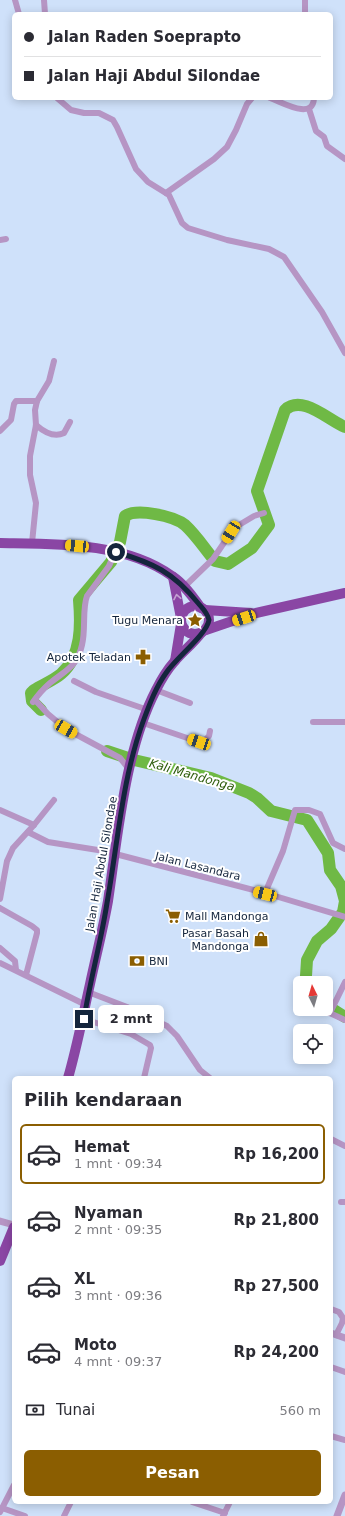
<!DOCTYPE html>
<html lang="id">
<head>
<meta charset="utf-8">
<style>
  :root { --surface:#fff; --page:#f7f7f7; --text:#2b2b33; --muted:#7c7c81; --line:#e1e1e2; --accent:#8b5e01 }
  body { margin:0; font-family:"DejaVu Sans",sans-serif; background:var(--page); color:var(--text); height:100vh; display:flex; flex-direction:column; font-size:15px; white-space:nowrap }
  * { box-sizing:border-box; margin:0 }
  p { font-size:13px; color:var(--muted) }
  .icon { flex:none; width:22px; height:22px; fill:none; stroke:currentColor; stroke-width:2; stroke-linecap:round; stroke-linejoin:round }
  .map { position:relative; flex:1; overflow:hidden }
  .details { position:absolute; left:12px; top:1076px; width:321px; height:428px; display:flex; flex-direction:column; background:var(--surface); border-radius:6px; box-shadow:0 2px 10px #0003 }
  .details>* { flex:none }
  .top-card { position:absolute; left:12px; top:12px; width:321px; height:88px; border-radius:6px; box-shadow:0 2px 10px #0003; display:grid; align-content:center; height:88px; padding:0 12px; background:var(--surface) }
  .needle { width:26px; rotate:355deg }
  .tools { position:absolute; left:293px; top:976px; display:grid; gap:8px }
  .tools a { display:grid; place-items:center; width:40px; height:40px; border-radius:6px; background:var(--surface); box-shadow:0 2px 10px #0003; font-size:20px }
  .end { position:absolute; width:18px; height:18px; margin:-9px; border:5px solid #14253c; background:#fff; box-shadow:0 0 0 2px #fff }
  .from { border-radius:50% }
  .bubble { position:absolute; height:28px; border-radius:6px; background:var(--surface); box-shadow:0 2px 10px #0003; font-size:13px; font-weight:700; line-height:28px; text-align:center }
  .car { position:absolute; width:12px; height:24px; margin:-12px -6px; border-radius:5px; box-shadow:0 0 3px 1px #0007; background:linear-gradient(#f5c518 24%,#345 0 40%,#f5c518 0 76%,#345 0 86%,#f5c518 0) }
  .top-card b { display:flex; align-items:center; gap:14px; height:38px; font-size:15px }
  .top-card b+b { border-top:1px solid var(--line) }
  .top-card i { width:10px; height:10px; background:var(--text) }
  ul { padding:0; list-style:none }
  li { display:flex; align-items:center; gap:12px; height:60px; margin:0 8px 6px; padding:0 4px; border:2px solid transparent; border-radius:6px }
  li div { flex:1 }
  li b { display:block; font-size:15px }
  li em { font-style:normal; font-weight:700 }
  li.on { border-color:var(--accent) }
  li>.icon { width:36px; height:36px; stroke-width:1.5 }
  h2 { padding:0 12px; font-size:18px; line-height:48px }
  .pay { display:flex; align-items:center; gap:10px; height:44px; padding:0 12px; font-size:15px }
  .pay p { margin-inline-start:auto }
  .button { display:flex; gap:8px; margin-top:auto; padding:8px 12px }
  .button a { flex:1; height:46px; border-radius:6px; background:var(--accent); color:#fff; font-size:16px; font-weight:700; line-height:46px; text-align:center }
  .map>svg:first-child { display:block }
</style>
</head>
<body>
<div class="map">
<svg width="345" height="1516" viewBox="0 0 345 1516">
  <rect width="100%" height="100%" fill="#cfe1fa"/>
  <g fill="none" stroke-linecap="round" stroke-linejoin="round">
    <!-- river -->
    <g stroke="#6fb945" stroke-width="12">
      <path d="M41,710L32,701L31,693L34,690C42,685 54,680 61,674C82,656 81,624 79,600L111,562L120,542L125,516C137,508 174,516 185,525C196,535 205,549 215,561L228,564L252,548L269,525L257,491L285,410C302,394 328,420 345,427"/>
      <polyline points="107,751 134,760 211,778 249,793 257,798 271,811 307,820 328,853 330,870 341,886 345,901 343,912 331,929 317,941 307,960 306,976 307,983"/>
      <polyline points="326,1005 345,1017"/>
    </g>
    <!-- minor -->
    <g stroke="#b695c4" stroke-width="6">
      <polyline points="15,0 19,14"/>
      <polyline points="44,0 45,14"/>
      <polyline points="305,14 305,0"/>
      <polyline points="57,98 71,110 84,113 99,113 113,120 117,127 136,169 148,182 169,195 182,223 188,228 227,240 269,249 284,257 322,312 345,353"/>
      <path d="M270,98C282,102 313,121 314,98"/>
      <polyline points="309,109 316,131 324,137 327,146 345,159"/>
      <polyline points="166,193 214,159 227,147 236,130 247,104 252,98"/>
      <polyline points="0,240 6,239"/>
      <path d="M36,425C44,432 54,438 64,433L70,422"/>
      <polyline points="0,431 11,420 14,404 16,401 37,401"/>
      <polyline points="32,543 36,503 30,475 30,456 36,425 35,410 37,401 49,381 54,361"/>
      <polyline points="184,587 213,559 234,528 254,516 264,513"/>
      <polyline points="74,681 96,692 148,710"/>
      <polyline points="156,690 190,703"/>
      <polyline points="35,700 48,714 66,729 120,758 129,769"/>
      <path d="M33,702C38,695 43,689 50,683C66,670 77,667 82,645C86,629 82,609 87,596L109,566L115,552"/>
      <polyline points="313,722 345,722"/>
      <polyline points="143,723 199,742 203,742 209,736 210,731"/>
      <polyline points="0,810 34,825"/>
      <polyline points="28,832 48,842 104,851 265,893 345,917"/>
      <polyline points="265,893 283,851 295,810 309,810 320,814 333,843 345,849"/>
      <polyline points="0,899 7,861 13,848 34,825 54,800"/>
      <polyline points="0,908 32,926 37,930 37,933 26,975"/>
      <polyline points="0,948 15,961 16,970"/>
      <polyline points="0,963 86,1005"/>
      <polyline points="88,992 127,1007 167,1026 177,1036 200,1070 210,1078"/>
      <polyline points="321,1009 345,1020"/>
      <polyline points="330,1013 345,982"/>
      <polyline points="84,1019 131,1034 150,1045 151,1048 144,1078"/>
      <polyline points="331,1139 345,1146"/>
      <polyline points="341,1202 345,1202"/>
      <polyline points="331,1309 339,1312 343,1318 342,1323 336,1335"/>
      <polyline points="331,1367 345,1372"/>
      <polyline points="331,1436 345,1440"/>
      <polyline points="192,1502 225,1513"/>
      <polyline points="2,1508 25,1516"/>
      <polyline points="0,1512 14,1485"/>
      <polyline points="64,1516 71,1502"/>
      <polyline points="223,1516 230,1502"/>
    </g>
    <!-- tertiary -->
    <g stroke="#b695c4" stroke-width="7">
      <polyline points="0,1221 14,1225"/>
      <polyline points="331,1333 345,1338"/>
      <polyline points="337,1516 345,1495"/>
    </g>
    <!-- trunk -->
    <g stroke="#8a46a4" stroke-width="10">
      <path d="M0,543C56,544 125,542 172,576C184,584 193,597 201,608"/>
      <polyline points="173,577 181,618"/>
      <circle cx="195" cy="620" r="14"/>
      <polyline points="205,610 251,613"/>
      <polyline points="206,630 256,613 345,593"/>
      <polyline points="175,661 181,624"/>
      <path d="M68,1078C77,1047 83,1015 90,984C96,956 103,929 108,901C118,834 125,750 156,690C161,680 167,670 174,662C182,652 193,644 201,633"/>
      <polyline points="0,1261 14,1227"/>
    </g>
  </g>
  <!-- one-way arrows -->
  <defs><path id="oneway-chevron" d="M-2-3.5L2.5 0L-2 3.5" fill="none" stroke-width="1.6" stroke-linecap="round" stroke-linejoin="round"/></defs>
  <use stroke="#c4a2d2" href="#oneway-chevron" transform="translate(177 597) rotate(-101)"/>
  <g fill="none" stroke-linecap="round" stroke-linejoin="round">
    <!-- route -->
    <path stroke="#14253c" stroke-width="5" d="M84,1019C90,980 101,942 107,903C118,842 122,778 144,719C150,703 156,687 166,673C176,658 207,634 209,620C207,612 203,609 198,603C173,572 153,563 116,552"/>
  </g>
  <!-- icons -->
  <defs>
    <g id="sight-bare" transform="scale(1.2)"><path d="M0-6L1.8-2.2L6-1.7L2.9 1.2L3.7 5.4L0 3.3L-3.7 5.4L-2.9 1.2L-6-1.7L-1.8-2.2Z" fill="#8b5e01" stroke="#fff" stroke-width="2.5" paint-order="stroke"/></g>
    <g id="pharmacy-bare" transform="scale(1.2)"><path d="M-2-6h4v4h4v4h-4v4h-4v-4h-4v-4h4Z" fill="#8b5e01" stroke="#fff" stroke-width="2.5" paint-order="stroke"/></g>
    <g id="supermarket-bare" transform="scale(1.2)"><path d="M-6-5.5h2.5l.6 2H6L4.5 2H-2.5L-4.4-4H-6ZM-1.5 3.2a1.3 1.3 0 1 0 .1 0ZM3 3.2a1.3 1.3 0 1 0 .1 0Z" fill="#8b5e01" stroke="#fff" stroke-width="2.5" paint-order="stroke"/></g>
    <g id="shop-bare" transform="scale(1.2)"><path d="M-5-2.5h2.3a2.7 3.5 0 0 1 5.4 0H5L5.5 6h-11ZM-1.5-2.5h3a1.5 2.3 0 0 0-3 0Z" fill="#8b5e01" stroke="#fff" stroke-width="2.5" paint-order="stroke"/></g>
    <g id="bank-bare" transform="scale(1.2)"><path d="M-6-4H6V4H-6ZM0-2.3a2.3 2.3 0 1 0 0 4.6a2.3 2.3 0 1 0 0-4.6Z" fill="#8b5e01" stroke="#fff" stroke-width="2.5" paint-order="stroke"/></g>
  </defs>
  <g fill-rule="evenodd">
    <use href="#sight-bare" x="195" y="620"/>
    <use href="#pharmacy-bare" x="143" y="657"/>
    <use href="#supermarket-bare" x="173" y="916"/>
    <use href="#shop-bare" x="261" y="939"/>
    <use href="#bank-bare" x="137" y="961"/>
  </g>
  <g text-anchor="middle" stroke-width="4" stroke-linejoin="round" paint-order="stroke">
    <!-- poi labels -->
    <g font-size="11" fill="#14253c" stroke="#fff" text-anchor="end">
      <text x="183" y="624">Tugu Menara</text>
      <text x="131" y="661">Apotek Teladan</text>
      <text x="185" y="920" text-anchor="start">Mall Mandonga</text>
      <text x="249" y="937">Pasar Basah<tspan x="249" dy="13">Mandonga</tspan></text>
      <text x="149" y="965" text-anchor="start">BNI</text>
    </g>
    <!-- street labels -->
    <g font-size="11" fill="#14253c" stroke="#fff">
      <text transform="translate(101 864) rotate(-80)" y="4">Jalan Haji Abdul Silondae</text>
      <text transform="translate(198 866) rotate(14)" y="4">Jalan Lasandara</text>
    </g>
    <!-- water labels -->
    <g font-size="12" font-style="italic" fill="#2c5b0a" stroke="#fff">
      <text transform="translate(192 775) rotate(16)" y="4">Kali Mandonga</text>
    </g>
  </g>
</svg>
<div class="tools">
<a><svg class="needle" viewBox="-14 -14 28 28"><path d="M0-13l5 13h-10z" fill="#e53935"/><path d="M0 13l5-13h-10z" fill="#7c7c81"/></svg></a>
<a><svg class="icon" aria-label="locate" viewBox="0 0 24 24"><circle cx="12" cy="12" r="6"/><path d="M12 2v4M12 18v4M2 12h4M18 12h4"/></svg></a>
</div>
<i class="end from" style="left:116px;top:552px"></i>
<i class="end" style="left:84px;top:1019px"></i>
<div class="bubble" style="left:98px;top:1005px;width:66px">2 mnt</div>
<i class="car" style="left:231px;top:532px;rotate:212deg"></i>
<i class="car" style="left:77px;top:546px;rotate:275deg"></i>
<i class="car" style="left:244px;top:618px;rotate:252deg"></i>
<i class="car" style="left:66px;top:729px;rotate:120deg"></i>
<i class="car" style="left:199px;top:742px;rotate:289deg"></i>
<i class="car" style="left:265px;top:894px;rotate:285deg"></i>
<div class="top-card">
<b><i class="from"></i>Jalan Raden Soeprapto</b>
<b><i></i>Jalan Haji Abdul Silondae</b>
</div>
<section class="details">
<h2>Pilih kendaraan</h2>
<ul>
<li class="on"><svg class="icon" aria-label="car" viewBox="0 0 24 24"><path d="M5 17H2v-5l4-1 3-4h7l3 4 3 1v5h-3M9 17h6M6 11h13"/><circle cx="7" cy="17" r="2"/><circle cx="17" cy="17" r="2"/></svg><div><b>Hemat</b><p>1 mnt · 09:34</p></div><em>Rp 16,200</em></li>
<li><svg class="icon" aria-label="car" viewBox="0 0 24 24"><path d="M5 17H2v-5l4-1 3-4h7l3 4 3 1v5h-3M9 17h6M6 11h13"/><circle cx="7" cy="17" r="2"/><circle cx="17" cy="17" r="2"/></svg><div><b>Nyaman</b><p>2 mnt · 09:35</p></div><em>Rp 21,800</em></li>
<li><svg class="icon" aria-label="car" viewBox="0 0 24 24"><path d="M5 17H2v-5l4-1 3-4h7l3 4 3 1v5h-3M9 17h6M6 11h13"/><circle cx="7" cy="17" r="2"/><circle cx="17" cy="17" r="2"/></svg><div><b>XL</b><p>3 mnt · 09:36</p></div><em>Rp 27,500</em></li>
<li><svg class="icon" aria-label="car" viewBox="0 0 24 24"><path d="M5 17H2v-5l4-1 3-4h7l3 4 3 1v5h-3M9 17h6M6 11h13"/><circle cx="7" cy="17" r="2"/><circle cx="17" cy="17" r="2"/></svg><div><b>Moto</b><p>4 mnt · 09:37</p></div><em>Rp 24,200</em></li>
</ul>
<div class="pay"><svg class="icon" aria-label="cash" viewBox="0 0 24 24"><path d="M3 7h18v10H3z"/><circle cx="12" cy="12" r="2"/></svg>Tunai<p>560 m</p></div>
<div class="button"><a>Pesan</a></div>
</section>
</div>
</body>
</html>
